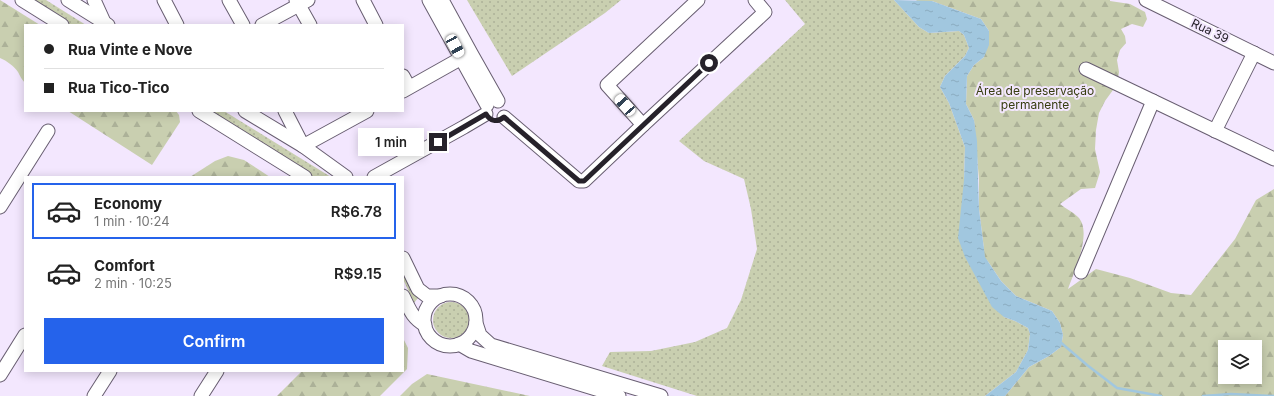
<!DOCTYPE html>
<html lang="en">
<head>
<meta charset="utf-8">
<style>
  :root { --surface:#fff; --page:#f6f6f6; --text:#222; --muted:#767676; --line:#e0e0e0; --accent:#2563eb }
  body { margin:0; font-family:Inter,sans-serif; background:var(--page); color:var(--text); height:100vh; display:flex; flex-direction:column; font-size:15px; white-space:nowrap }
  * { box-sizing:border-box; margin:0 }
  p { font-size:13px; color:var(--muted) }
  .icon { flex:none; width:22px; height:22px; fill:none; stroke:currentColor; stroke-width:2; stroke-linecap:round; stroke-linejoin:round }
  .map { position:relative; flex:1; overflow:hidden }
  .details { position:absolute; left:24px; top:176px; width:380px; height:196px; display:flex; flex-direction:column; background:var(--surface); border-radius:0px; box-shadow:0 2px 10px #0003 }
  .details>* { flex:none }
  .banner { position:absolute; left:24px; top:24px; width:380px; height:88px; border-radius:0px; box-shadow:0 2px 10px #0003; display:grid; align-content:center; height:88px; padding:0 20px; background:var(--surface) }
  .tools { position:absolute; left:1218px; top:340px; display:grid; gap:8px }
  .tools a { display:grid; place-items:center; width:44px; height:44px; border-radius:0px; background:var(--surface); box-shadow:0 2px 10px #0003; font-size:20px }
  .end { position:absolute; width:18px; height:18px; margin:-9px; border:5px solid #26222a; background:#fff; box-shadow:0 0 0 2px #fff }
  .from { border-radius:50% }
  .bubble { position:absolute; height:28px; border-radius:0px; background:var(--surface); box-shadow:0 2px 10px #0003; font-size:13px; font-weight:600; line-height:28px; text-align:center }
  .car { position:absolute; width:12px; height:24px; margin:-12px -6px; border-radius:5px; box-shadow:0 0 3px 1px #0007; background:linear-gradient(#fff 24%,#345 0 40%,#fff 0 76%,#345 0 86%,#fff 0) }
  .banner b { display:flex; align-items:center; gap:14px; height:38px; font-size:15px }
  .banner b+b { border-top:1px solid var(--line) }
  .banner i { width:10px; height:10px; background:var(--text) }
  ul { padding:7px 0 0; list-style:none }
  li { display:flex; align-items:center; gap:12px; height:56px; margin:0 8px 6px; padding:0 12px; border:2px solid transparent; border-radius:0px }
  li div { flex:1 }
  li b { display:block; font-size:15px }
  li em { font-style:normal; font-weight:600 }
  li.active { border-color:var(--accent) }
  li>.icon { width:36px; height:36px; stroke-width:1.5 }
  .button { display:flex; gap:8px; margin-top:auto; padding:8px 20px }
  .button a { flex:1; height:46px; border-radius:0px; background:var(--accent); color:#fff; font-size:16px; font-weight:600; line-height:46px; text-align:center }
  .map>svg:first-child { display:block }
</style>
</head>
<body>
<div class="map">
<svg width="1274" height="396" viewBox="0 0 1274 396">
  <defs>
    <pattern id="grass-dots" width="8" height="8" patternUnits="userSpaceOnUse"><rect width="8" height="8" fill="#c9cfb0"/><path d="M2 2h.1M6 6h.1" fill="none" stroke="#acb198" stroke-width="1.8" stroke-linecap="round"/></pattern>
    <pattern id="forest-firs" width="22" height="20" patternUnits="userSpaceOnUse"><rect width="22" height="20" fill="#c9cfb0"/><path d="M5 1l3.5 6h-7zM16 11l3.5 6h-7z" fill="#acb198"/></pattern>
    <pattern id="water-ripples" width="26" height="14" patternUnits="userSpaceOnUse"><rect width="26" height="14" fill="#a1c7df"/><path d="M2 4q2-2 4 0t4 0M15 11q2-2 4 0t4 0" fill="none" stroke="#8aabc0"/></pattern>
  </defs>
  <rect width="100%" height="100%" fill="#f3e7fe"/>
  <!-- grass -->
  <g fill="url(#grass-dots)">
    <polygon points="28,0 46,0 86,25 68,25"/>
    <polygon points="467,0 621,0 605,13 512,76"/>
    <polygon points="785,0 894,0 919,27 929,33 959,31 964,35 969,48 965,56 945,76 940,87 949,103 965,147 964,180 1004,317 1015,321 1028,328 1030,334 1028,350 1016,372 985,396 697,396 602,366 610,352 651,351 695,342 727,328 741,300 757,249 751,209 744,179 704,161 679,141 805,24"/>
    <polygon points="204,111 224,111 331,177 308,177"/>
    <polygon points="403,272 411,291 418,298 414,303 403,279"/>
    <circle cx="451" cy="320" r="18"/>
  </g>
  <!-- forest -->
  <g fill="url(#forest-firs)" fill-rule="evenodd">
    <path d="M0,0L40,25H25V83C22,80 20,76 18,72C14,66 7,61 0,58Z"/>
    <path d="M916,0H1110V1L1130,4L1145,12L1147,19L1143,27L1132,24L1121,29L1125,36L1126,43L1120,50L1117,60L1119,72L1118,79L1113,90L1105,101L1099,113L1096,130L1095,149L1100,172L1095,188L1081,189L1060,204C1066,209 1073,212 1078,217C1093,232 1074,272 1068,289L1096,269L1130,278L1171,293L1191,295L1235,239L1256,200L1274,189V396H1005L1029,367L1049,356L1061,347L1063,335L1060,323L1052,311L1016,296L1001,281L985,257L979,209V180L974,120L966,104L967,76L974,65L984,57L989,31L981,19L932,1H917ZM1225,347H1255V377H1225Z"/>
    <polygon points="68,111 176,111 179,115 180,122 152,165"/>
    <polygon points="228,156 244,160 270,177 190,177 215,161"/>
    <polygon points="403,338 408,348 407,369 380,396 277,396 302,371 403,371"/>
    <polygon points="427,374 530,396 400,396 412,384"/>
  </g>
  <!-- water -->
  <polygon fill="url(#water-ripples)" points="894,0 932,1 981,19 989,31 989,45 984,57 974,65 967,76 966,104 974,120 977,141 979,209 985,257 1001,281 1016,296 1052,311 1060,323 1063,335 1061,347 1049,356 1029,367 1005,396 985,396 1016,372 1028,350 1030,334 1028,328 1015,321 1004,317 992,307 965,257 958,238 964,180 965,147 949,103 940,87 945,76 965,56 969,48 964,35 959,31 929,33 919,27"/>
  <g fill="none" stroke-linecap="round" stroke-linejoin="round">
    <!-- stream -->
    <g stroke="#a1c7df" stroke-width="2.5">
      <polyline points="1059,341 1087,365 1117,388 1161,396"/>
      <polyline points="1203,396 1231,394 1274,396"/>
    </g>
    <!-- minor casing -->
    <g stroke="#685e71" stroke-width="15">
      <g id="minor">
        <polyline points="22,0 62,25"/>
        <polyline points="68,0 108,25"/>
        <polyline points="94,0 104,22"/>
        <polyline points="164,0 177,25"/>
        <polyline points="229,0 243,25"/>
        <polyline points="296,0 310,25"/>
        <polyline points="363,0 376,25"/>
        <polyline points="429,0 487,105"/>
        <polyline points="442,0 471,53 498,101"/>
        <polyline points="1146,0 1274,63"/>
        <polyline points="262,25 308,0"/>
        <polyline points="1086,69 1153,101"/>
        <polyline points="403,76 409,87"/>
        <polyline points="403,91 467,55"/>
        <polyline points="199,111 305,177"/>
        <polyline points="245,111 303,146 346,177"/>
        <polyline points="285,111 303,146 367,111"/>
        <polyline points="504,117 579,181 584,181 643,125 765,12 755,0"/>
        <polyline points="643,125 607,85 698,0"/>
        <polyline points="1215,131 1254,53"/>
        <polyline points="374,177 464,127 486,114"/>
        <polyline points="0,207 48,131"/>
        <polyline points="403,258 418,289 427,296 441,296"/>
        <polyline points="1081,272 1153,101 1274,159"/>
        <circle cx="450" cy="320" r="26"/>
        <path d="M403,296C409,308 412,318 425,325"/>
        <polyline points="476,323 480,335 491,345 661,396"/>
        <polyline points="459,344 471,351 619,396"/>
        <polyline points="0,375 25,335"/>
        <polyline points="94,396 110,371"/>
        <polyline points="201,396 217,371"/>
      </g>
    </g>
    <!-- minor -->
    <use href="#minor" stroke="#fff" stroke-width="13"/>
  </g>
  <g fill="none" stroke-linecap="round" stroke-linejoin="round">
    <!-- route -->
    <path stroke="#26222a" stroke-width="5" d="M438,142L486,114C490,121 497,123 504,117L579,181H584L709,63"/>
  </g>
  <g text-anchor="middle" stroke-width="4" stroke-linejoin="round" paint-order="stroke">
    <!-- street labels -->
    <g font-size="12" fill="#26222a" stroke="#f3e7fe">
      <text transform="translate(1210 31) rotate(26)" y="4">Rua 39</text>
    </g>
    <!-- park labels -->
    <g font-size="12" fill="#373d10" stroke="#f3e7fe">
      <text x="1035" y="95">Área de preservação<tspan x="1035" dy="14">permanente</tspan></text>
    </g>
  </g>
</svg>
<div class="tools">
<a><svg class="icon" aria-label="layers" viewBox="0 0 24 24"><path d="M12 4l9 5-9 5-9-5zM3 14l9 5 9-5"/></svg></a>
</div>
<i class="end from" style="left:709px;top:63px"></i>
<i class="end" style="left:438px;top:142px"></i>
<div class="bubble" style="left:358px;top:128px;width:66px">1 min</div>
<i class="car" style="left:455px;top:46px;rotate:151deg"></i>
<i class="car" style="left:625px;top:105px;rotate:318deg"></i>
<div class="banner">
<b><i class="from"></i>Rua Vinte e Nove</b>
<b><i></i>Rua Tico-Tico</b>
</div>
<section class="details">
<ul>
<li class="active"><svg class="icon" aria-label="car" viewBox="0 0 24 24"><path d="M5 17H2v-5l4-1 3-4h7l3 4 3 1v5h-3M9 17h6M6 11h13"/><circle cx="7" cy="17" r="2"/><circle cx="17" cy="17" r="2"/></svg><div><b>Economy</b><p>1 min · 10:24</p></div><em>R$6.78</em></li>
<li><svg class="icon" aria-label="car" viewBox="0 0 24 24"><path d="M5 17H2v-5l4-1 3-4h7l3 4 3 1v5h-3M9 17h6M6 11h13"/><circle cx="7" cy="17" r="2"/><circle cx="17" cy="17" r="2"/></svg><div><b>Comfort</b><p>2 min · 10:25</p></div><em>R$9.15</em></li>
</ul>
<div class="button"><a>Confirm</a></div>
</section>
</div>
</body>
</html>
